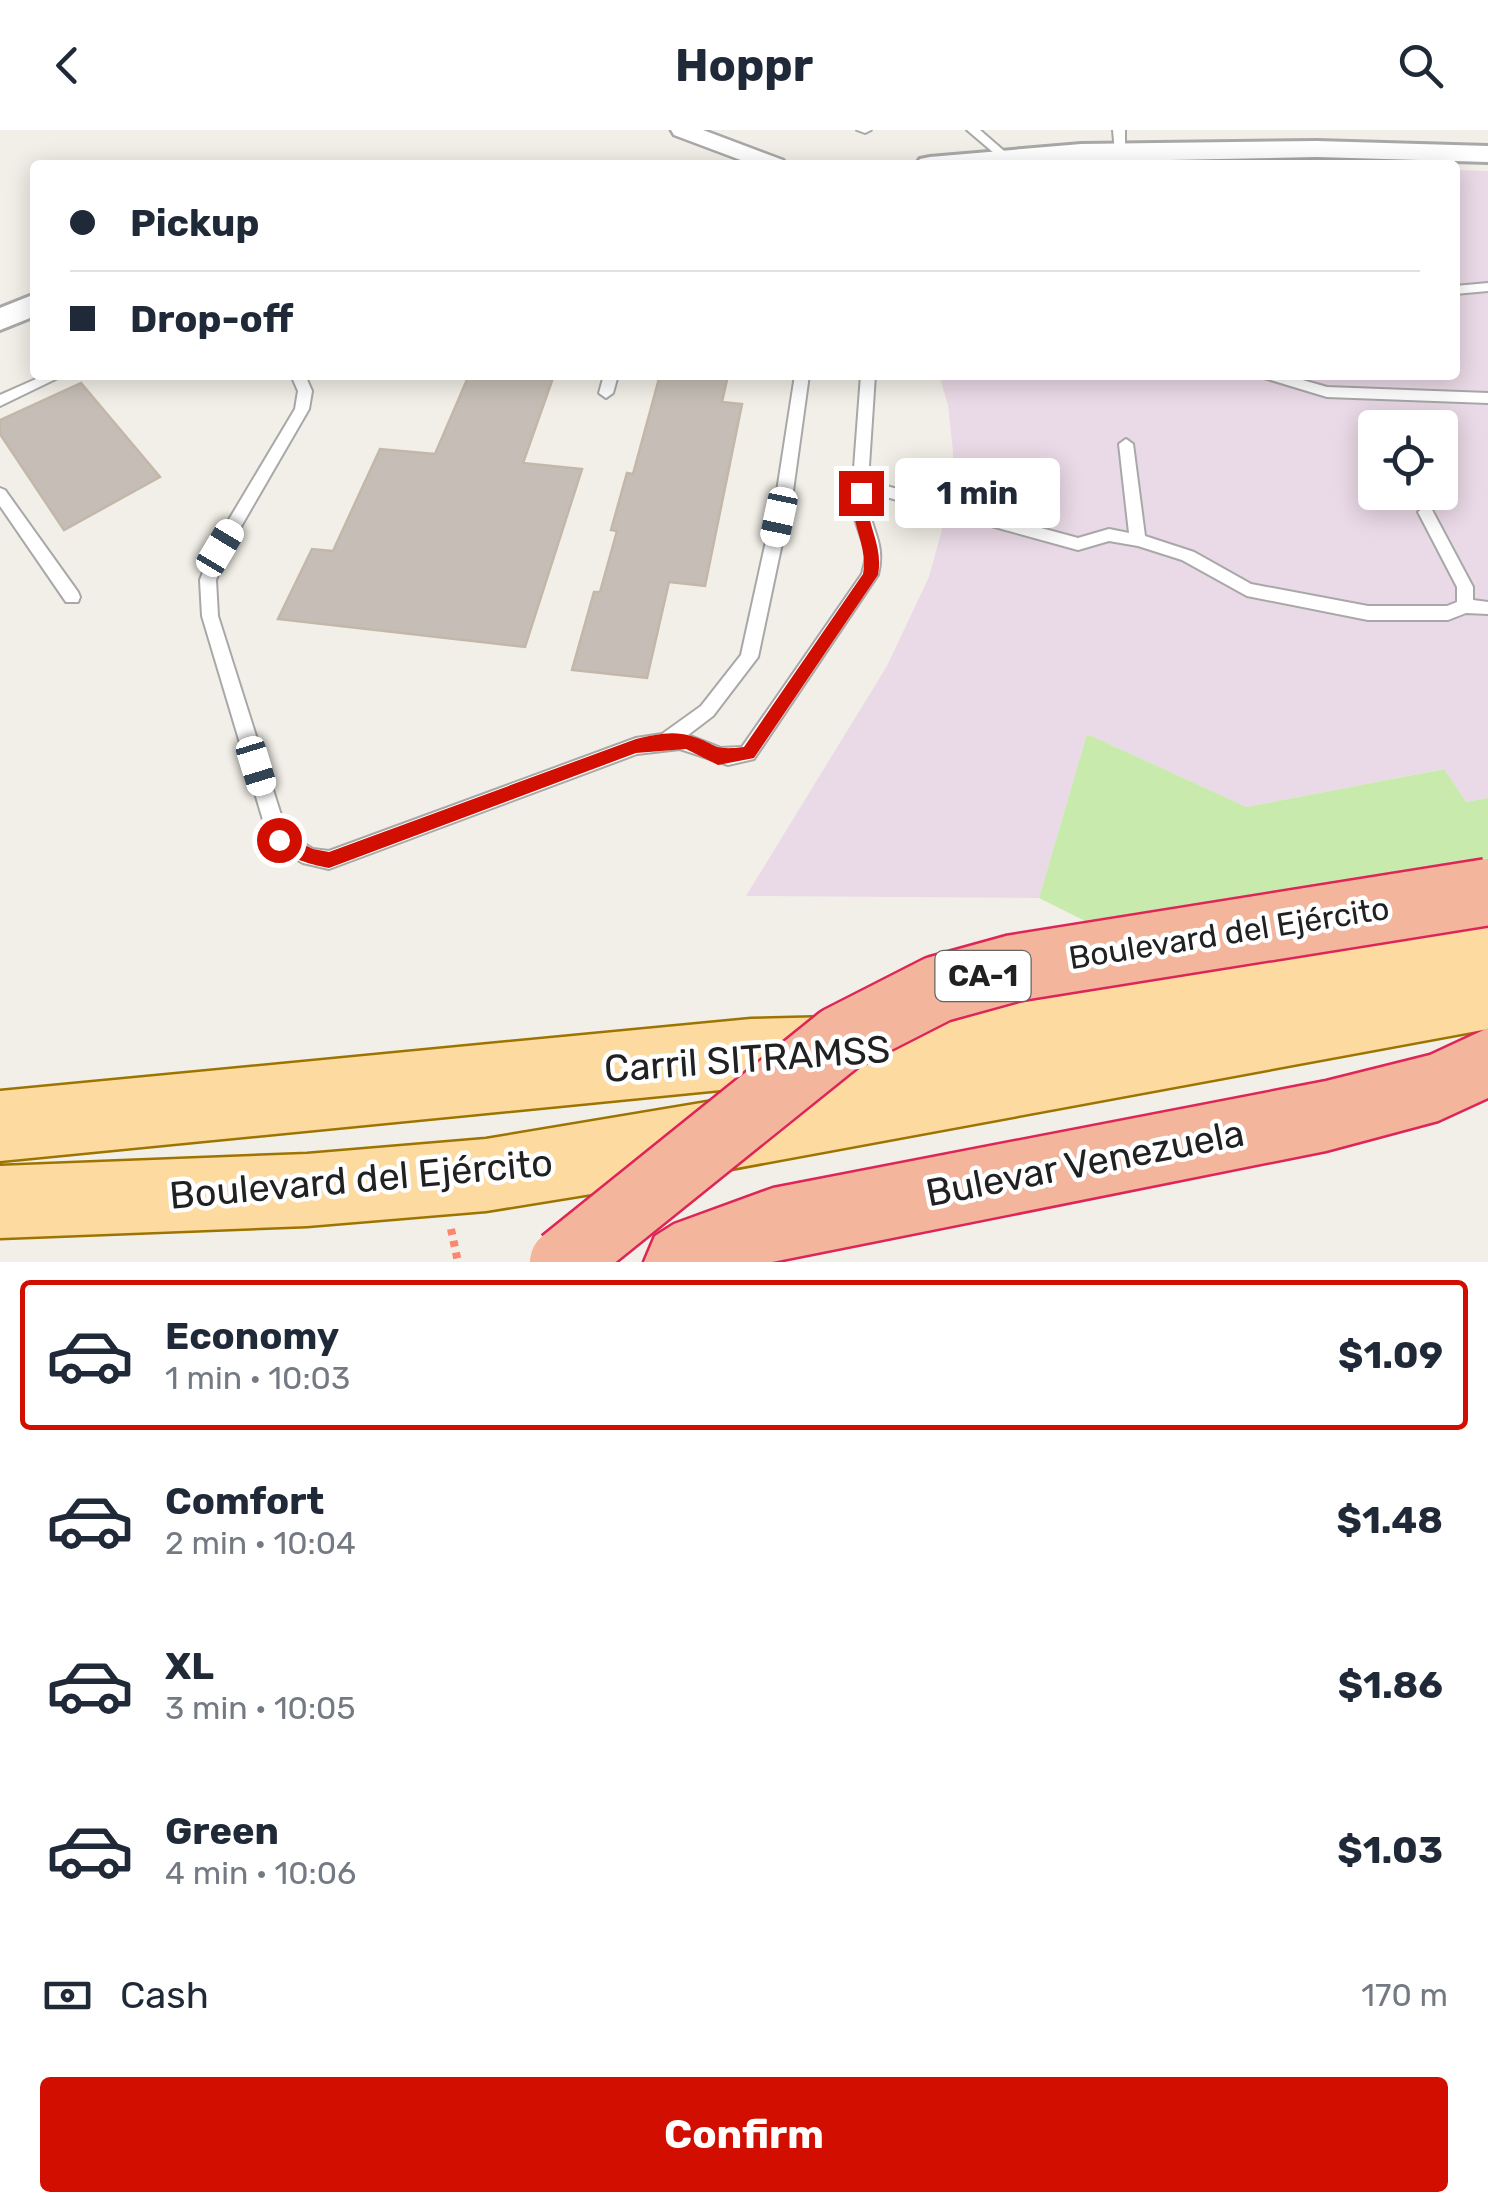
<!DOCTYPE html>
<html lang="en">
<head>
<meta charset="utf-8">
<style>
  :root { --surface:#fff; --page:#f6f6f7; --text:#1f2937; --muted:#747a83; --line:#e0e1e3; --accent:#d20e00 }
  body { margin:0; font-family:Rubik,sans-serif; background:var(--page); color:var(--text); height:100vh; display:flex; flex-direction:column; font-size:38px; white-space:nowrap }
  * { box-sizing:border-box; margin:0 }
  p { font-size:32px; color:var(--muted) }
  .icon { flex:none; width:55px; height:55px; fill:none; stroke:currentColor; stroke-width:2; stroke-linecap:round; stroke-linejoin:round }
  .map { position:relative; height:1132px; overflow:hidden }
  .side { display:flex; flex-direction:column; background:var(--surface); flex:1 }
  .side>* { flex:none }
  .banner { position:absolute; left:30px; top:30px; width:1430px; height:220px; border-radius:10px; box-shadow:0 5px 25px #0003; display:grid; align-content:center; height:220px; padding:0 40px; background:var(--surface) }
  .controls { position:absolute; left:1358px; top:280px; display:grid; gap:20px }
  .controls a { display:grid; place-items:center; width:100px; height:100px; border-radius:10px; background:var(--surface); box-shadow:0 5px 25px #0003; font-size:50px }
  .end { position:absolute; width:45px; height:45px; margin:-22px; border:12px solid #d20e00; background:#fff; box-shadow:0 0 0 5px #fff }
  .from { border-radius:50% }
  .bubble { position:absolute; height:70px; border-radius:10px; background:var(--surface); box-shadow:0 5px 25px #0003; font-size:32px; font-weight:700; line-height:70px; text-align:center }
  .car { position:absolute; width:30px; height:60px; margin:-30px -15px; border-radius:12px; box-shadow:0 0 8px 2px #0007; background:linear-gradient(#fff 24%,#345 0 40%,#fff 0 76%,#345 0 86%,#fff 0) }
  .banner b { display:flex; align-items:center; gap:35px; height:95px; font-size:38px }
  .banner b+b { border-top:2px solid var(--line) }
  .banner i { width:25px; height:25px; background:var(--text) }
  ul { padding:18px 0 0; list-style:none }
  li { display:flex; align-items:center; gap:30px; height:150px; margin:0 20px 15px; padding:0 20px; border:5px solid transparent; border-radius:10px }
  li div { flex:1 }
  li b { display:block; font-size:38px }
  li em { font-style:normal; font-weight:700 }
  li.current { border-color:var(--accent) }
  li>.icon { width:90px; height:90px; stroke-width:1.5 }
  .pay { display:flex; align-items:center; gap:25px; height:110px; padding:0 40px; font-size:38px }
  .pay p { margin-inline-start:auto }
  .button { display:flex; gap:20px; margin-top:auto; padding:20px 40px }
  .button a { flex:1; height:115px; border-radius:10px; background:var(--accent); color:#fff; font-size:40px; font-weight:700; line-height:115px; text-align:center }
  header { display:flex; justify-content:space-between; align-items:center; height:130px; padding:0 40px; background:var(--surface); font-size:45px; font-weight:700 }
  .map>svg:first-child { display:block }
</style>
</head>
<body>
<header><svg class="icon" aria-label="back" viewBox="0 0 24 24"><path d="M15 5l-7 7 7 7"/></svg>Hoppr<svg class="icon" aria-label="search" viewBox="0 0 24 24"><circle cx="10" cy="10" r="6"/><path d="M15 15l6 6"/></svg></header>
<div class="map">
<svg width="1488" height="1132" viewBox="0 0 1488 1132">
  <rect width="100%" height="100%" fill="#f1efe7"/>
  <!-- industrial -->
  <path fill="#ead9e6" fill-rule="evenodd" d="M1455,40L1488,41V668L1466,672L1443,639L1247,677L1087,604L1039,768L746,766L887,536L929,447L952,363L953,321L948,275L939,245H1455ZM1375,298H1440V362H1375Z"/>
  <!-- grass -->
  <polygon fill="#c8ebad" points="1087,604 1247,677 1444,639 1466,672 1488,668 1488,734 1109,803 1039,768"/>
  <!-- building -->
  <g fill="#c6beb6" stroke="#c3b7a9" stroke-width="2.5">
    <polygon points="469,245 554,245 523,333 582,339 525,517 278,489 312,419 333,421 380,319 435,324"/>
    <polygon points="660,245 728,245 722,272 742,274 705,456 669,452 647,548 572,540 594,462 600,462 617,401 611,400 627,343 633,344"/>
    <polygon points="81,253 160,347 64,400 0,304 0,290"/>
  </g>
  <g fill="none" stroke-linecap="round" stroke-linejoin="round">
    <!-- service casing -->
    <g stroke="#a8a8a8" stroke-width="4">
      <g id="service">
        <polygon points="857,0 871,0 865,3"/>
        <polygon points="967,0 980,0 1011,27 1001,29"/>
        <polygon points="1113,0 1125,0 1125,24 1115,22"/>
        <polygon points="1488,153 1488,161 1455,164 1455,156"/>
        <polygon points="45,245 64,245 0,276 0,265"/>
        <path d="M291,245H305L312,261L309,279L228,419L216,450L218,486L287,704L313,719L329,721L636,608L662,604L701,576L741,525L777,361L795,245H809L793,361L758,527L713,586L688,605L721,618L742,617L862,444L867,424L851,378L861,245H875L868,351L1078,408L1109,399L1129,403L1119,314L1126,309L1133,314L1145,406L1194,422L1251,454L1368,476H1447L1457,472V457L1418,382L1426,376L1431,378L1473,457V470L1488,472V484L1466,483L1448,490H1368L1247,466L1182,430L1138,416L1109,411L1078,420L868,362C866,397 887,408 878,445L754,629L728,635L680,619L637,624L329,739L303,733L272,716L269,710L202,486L200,450L212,418L295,279L298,261Z"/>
        <polygon points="604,245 618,245 613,263 606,268 599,263"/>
        <polygon points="1262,245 1285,245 1327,257 1488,263 1488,273 1327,267 1264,248"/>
        <polygon points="0,358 5,360 78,462 80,467 78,472 66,472 0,376"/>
      </g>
    </g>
    <!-- minor casing -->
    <g stroke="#a8a8a8" stroke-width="5">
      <polygon id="minor" points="671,0 703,0 783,30 787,35 754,35 674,5"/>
    </g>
    <!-- tertiary casing -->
    <g stroke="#a8a8a8" stroke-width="6">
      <g id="tertiary">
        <polygon points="1317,11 1488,16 1488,32 1317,27 916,35 920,29 930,27 1081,14"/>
        <polygon points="35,164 35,186 0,200 0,178"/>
      </g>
    </g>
    <!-- primary casing -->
    <g stroke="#9e7400" stroke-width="5">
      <polygon id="primary" points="1488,793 1488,899 628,1058 486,1081 307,1096 0,1108 0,1036 307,1024 486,1009 809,955 751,957 0,1031 0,961 751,889 953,884"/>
    </g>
    <!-- trunk casing -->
    <g stroke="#df2558" stroke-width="5">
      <polygon id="trunk" points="1488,898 1488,968 1438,991 1326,1021 772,1132 644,1132 655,1106 674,1094 773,1058 1326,951 1430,925"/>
    </g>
    <!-- path -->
    <polyline stroke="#fc866e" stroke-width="8" stroke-dasharray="6 6" stroke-linecap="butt" points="451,1099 458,1132"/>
    <!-- service -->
    <use href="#service" fill="#fff" fill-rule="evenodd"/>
    <!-- minor -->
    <use href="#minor" fill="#fff" fill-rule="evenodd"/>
    <!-- tertiary -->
    <use href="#tertiary" fill="#fff" fill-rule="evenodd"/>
    <!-- primary -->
    <use href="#primary" fill="#fddba0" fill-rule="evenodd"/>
    <!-- trunk -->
    <use href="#trunk" fill="#f3b59c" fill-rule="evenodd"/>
    <!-- trunk-bridge casing -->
    <g stroke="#df2558" stroke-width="71" stroke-linecap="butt">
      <polyline id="trunk-bridge" points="563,1132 840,909 938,859 1014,838 1488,762"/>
    </g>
    <!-- trunk-bridge -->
    <use href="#trunk-bridge" stroke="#f3b59c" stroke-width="66"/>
  </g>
  <!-- route -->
  <path fill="#d20e00" d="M856,360L868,363C864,394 884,413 878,445L754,628L718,635L686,619L636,623L329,738C308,734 283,727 270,710L279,702L313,719L329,722L636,609C653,605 673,600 691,606C718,614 711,621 744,617L863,444C869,414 846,389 856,360Z"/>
  <g text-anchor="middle" stroke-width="9" stroke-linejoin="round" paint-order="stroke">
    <!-- shield labels -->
    <rect fill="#fff" stroke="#646464" stroke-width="2.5" x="935.5" y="821" width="95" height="50" rx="8"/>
    <g font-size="30" font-weight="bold" fill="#212121">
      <text x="983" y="856">CA-1</text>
    </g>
    <!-- street labels -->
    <g font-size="32" fill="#212121" stroke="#fff">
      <text transform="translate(1229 803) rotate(-9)" y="11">Boulevard del Ejército</text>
    </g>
    <!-- near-street labels -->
    <g font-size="38" fill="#212121" stroke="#fff">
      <text transform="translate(747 929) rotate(-4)" y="13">Carril SITRAMSS</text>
      <text transform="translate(1085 1033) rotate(-11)" y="13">Bulevar Venezuela</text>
      <text transform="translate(361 1049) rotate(-5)" y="13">Boulevard del Ejército</text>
    </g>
  </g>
</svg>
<div class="controls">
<a><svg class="icon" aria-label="locate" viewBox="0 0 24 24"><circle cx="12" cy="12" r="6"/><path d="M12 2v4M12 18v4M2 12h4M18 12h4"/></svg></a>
</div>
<i class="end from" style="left:279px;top:710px"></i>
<i class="end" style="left:861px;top:363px"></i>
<div class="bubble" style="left:895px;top:328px;width:165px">1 min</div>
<i class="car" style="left:779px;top:387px;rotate:192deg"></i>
<i class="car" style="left:220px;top:418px;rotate:31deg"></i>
<i class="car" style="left:256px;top:636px;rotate:163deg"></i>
<div class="banner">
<b><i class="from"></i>Pickup</b>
<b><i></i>Drop-off</b>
</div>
</div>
<section class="side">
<ul>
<li class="current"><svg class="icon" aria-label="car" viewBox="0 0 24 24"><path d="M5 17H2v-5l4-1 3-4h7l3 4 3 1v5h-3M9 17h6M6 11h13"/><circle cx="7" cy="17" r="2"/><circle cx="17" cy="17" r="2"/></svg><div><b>Economy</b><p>1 min · 10:03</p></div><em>$1.09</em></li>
<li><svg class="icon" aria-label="car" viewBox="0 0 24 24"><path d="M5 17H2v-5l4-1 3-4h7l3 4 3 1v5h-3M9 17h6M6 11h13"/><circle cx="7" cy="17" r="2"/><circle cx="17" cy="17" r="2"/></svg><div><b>Comfort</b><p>2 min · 10:04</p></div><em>$1.48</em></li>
<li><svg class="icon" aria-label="car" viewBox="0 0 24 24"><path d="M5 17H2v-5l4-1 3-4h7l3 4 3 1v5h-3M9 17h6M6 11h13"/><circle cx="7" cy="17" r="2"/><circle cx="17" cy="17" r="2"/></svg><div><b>XL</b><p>3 min · 10:05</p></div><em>$1.86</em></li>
<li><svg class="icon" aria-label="car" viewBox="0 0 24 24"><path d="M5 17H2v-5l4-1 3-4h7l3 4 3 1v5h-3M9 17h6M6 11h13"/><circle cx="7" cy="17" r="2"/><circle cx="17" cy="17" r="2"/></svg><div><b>Green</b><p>4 min · 10:06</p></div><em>$1.03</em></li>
</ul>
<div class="pay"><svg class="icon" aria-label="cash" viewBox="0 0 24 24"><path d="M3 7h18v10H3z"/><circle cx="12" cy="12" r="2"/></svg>Cash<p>170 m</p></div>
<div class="button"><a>Confirm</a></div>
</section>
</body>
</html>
